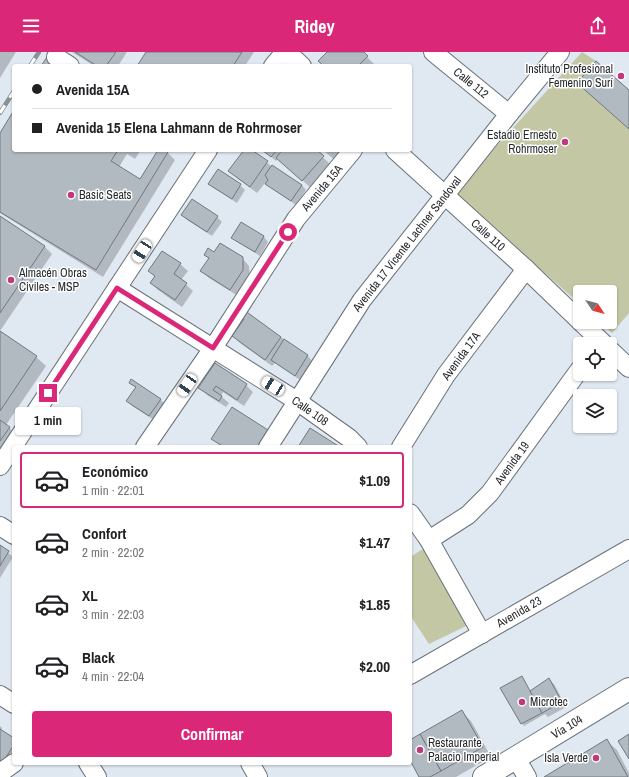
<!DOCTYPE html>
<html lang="es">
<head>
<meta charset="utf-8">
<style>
  :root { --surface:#fff; --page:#f6f6f6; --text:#202124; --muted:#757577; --line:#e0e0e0; --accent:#db2777 }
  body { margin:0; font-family:"Archivo Narrow",sans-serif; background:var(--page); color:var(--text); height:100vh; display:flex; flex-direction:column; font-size:15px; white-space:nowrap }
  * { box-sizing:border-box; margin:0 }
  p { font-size:13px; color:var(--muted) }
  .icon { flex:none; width:22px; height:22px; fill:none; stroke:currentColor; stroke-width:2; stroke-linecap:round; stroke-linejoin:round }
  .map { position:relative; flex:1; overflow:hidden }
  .drawer { position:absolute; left:12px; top:393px; width:400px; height:320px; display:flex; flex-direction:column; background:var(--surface); border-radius:4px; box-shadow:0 1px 3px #0004 }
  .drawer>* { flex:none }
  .hud { position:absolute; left:12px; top:12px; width:400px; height:88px; border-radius:4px; box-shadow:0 1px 3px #0004; display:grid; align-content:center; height:88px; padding:0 20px; background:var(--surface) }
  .needle { width:26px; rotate:125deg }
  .fabs { position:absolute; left:573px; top:233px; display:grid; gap:8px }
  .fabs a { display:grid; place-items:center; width:44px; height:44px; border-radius:4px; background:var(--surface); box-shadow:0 1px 3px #0004; font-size:20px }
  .end { position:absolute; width:18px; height:18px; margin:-9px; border:5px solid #db2777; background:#fff; box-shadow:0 0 0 2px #fff }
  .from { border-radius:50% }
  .bubble { position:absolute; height:28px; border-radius:4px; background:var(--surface); box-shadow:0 1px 3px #0004; font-size:13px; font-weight:700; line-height:28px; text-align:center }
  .car { position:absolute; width:12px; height:24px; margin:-12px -6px; border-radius:5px; box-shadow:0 0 3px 1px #0007; background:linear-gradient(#fff 24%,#345 0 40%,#fff 0 76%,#345 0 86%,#fff 0) }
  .hud b { display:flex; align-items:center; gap:14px; height:38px; font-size:15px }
  .hud b+b { border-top:1px solid var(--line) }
  .hud i { width:10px; height:10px; background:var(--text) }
  ul { padding:7px 0 0; list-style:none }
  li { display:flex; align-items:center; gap:12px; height:56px; margin:0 8px 6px; padding:0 12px; border:2px solid transparent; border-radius:4px }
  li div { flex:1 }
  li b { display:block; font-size:15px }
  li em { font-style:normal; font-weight:700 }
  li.selected { border-color:var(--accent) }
  li>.icon { width:36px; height:36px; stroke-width:1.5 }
  .action { display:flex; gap:8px; margin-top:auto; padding:8px 20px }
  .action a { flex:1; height:46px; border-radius:4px; background:var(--accent); color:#fff; font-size:16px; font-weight:700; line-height:46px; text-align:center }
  header { display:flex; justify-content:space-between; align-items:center; height:52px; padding:0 20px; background:var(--accent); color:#fff; font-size:18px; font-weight:700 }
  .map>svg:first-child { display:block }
</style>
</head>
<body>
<header><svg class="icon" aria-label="menu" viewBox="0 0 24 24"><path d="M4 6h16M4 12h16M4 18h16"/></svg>Ridey<svg class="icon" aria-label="share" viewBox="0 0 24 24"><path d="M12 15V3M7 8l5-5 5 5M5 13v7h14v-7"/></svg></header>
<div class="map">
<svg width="629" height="725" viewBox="0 0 629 725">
  <rect width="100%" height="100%" fill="#e0e8f1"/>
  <!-- green -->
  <g fill="#c3c7a4">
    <polygon points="582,0 596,9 629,39 629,261 612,281 600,270 610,270 610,240 580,240 580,252 454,141"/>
    <polygon points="423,497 468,573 429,592 410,563 410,505"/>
  </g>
  <!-- shadow -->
  <g fill="#0003">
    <polygon points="0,0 16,0 0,26"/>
    <polygon points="72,0 127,0 118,14 94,14"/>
    <polygon points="147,0 254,0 245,14 138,14"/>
    <polygon points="328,0 362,0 374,12 372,14 325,14"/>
    <polygon points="14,60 14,98 141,98 135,107 127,102 119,115 141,128 159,98 163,98 168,101 175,108 103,225 0,161 0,83"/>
    <polygon points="245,98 251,98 271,114 302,133 306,138 296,153 271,136 265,131 257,141 237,126 230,119"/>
    <polygon points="262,98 276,98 280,102 284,98 315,98 330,112 310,135 278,107 276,109"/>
    <polygon points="323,98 348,98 337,110"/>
    <polygon points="218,119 240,133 245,138 237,151 214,136 210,132"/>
    <polygon points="182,163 217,165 222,170 212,184 187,168"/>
    <polygon points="0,165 45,195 52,202 0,279"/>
    <polygon points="241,171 264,185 268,190 260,204 237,190 232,186"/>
    <polygon points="215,202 242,206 249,214 250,226 238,244 209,226 202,219 209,207 205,203"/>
    <polygon points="180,212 188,219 181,228 193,239 182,255 158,238 151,231 155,225 150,219"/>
    <polygon points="241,264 281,285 308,304 312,309 300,328 275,311 272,314 240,291 233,284 244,268"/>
    <polygon points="0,280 36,305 46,314 6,373 16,382 0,407"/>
    <polygon points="215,312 246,333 253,340 244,354 223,340 221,344 229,351 226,355 207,343 200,336"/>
    <polygon points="130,331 160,347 165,352 154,368 132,354 128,349 136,336"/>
    <polygon points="267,379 274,386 268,395 222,395 213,387"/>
    <polygon points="0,494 13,505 0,526"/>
    <polygon points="549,628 554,632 566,655 548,665 545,662 524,674 501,637 530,640"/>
    <polygon points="462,660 471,669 491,705 456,725 420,725 410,706 410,689"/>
    <polygon points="0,674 2,676 1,679 14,688 14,711 0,723"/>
    <polygon points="607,689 617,698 629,721 629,725 546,725"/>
  </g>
  <!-- building -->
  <g fill="#b1b9c1" stroke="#707880">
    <polygon points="75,0 116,0 106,14 97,14"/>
    <polygon points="146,0 242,0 233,14 137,14"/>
    <polygon points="327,0 364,0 368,4 358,14 324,14 318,9"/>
    <polygon points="47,5 61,14 41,14"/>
    <polygon points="596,9 629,38 629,77 577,31"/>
    <polygon points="14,58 14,98 118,98 111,109 140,127 158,98 165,98 168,100 96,218 0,160 0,81"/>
    <polygon points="244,98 252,98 268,109 250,135 228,119"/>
    <polygon points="262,98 277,98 271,105"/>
    <polygon points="282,98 317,98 324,104 302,129 276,106"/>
    <polygon points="272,113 302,133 291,149 265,132 268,128 265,123"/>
    <polygon points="218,117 241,132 232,147 208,132"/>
    <polygon points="192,147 218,164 207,180 181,163"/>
    <polygon points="0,164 45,194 0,261"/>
    <polygon points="241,170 264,184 255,200 231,186"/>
    <polygon points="220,191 243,205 243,218 230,238 200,219 209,206 204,203 208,196 214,200"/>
    <polygon points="162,199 181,211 174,222 187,231 175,248 150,231 155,224 148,219"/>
    <polygon points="244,258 281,285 265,308 232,284 244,267 240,264"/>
    <polygon points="0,279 37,304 0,359"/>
    <polygon points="284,287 308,303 295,324 271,308"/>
    <polygon points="215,311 247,332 237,348 216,334 213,338 222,344 219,349 198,336"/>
    <polygon points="131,327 161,347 149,364 126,349 136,335 129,331"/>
    <polygon points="232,355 268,378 257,395 224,395 211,387"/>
    <polygon points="0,368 10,375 0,389"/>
    <polygon points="310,376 340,395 298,395"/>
    <polygon points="0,493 9,499 0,514"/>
    <polygon points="522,624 542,661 521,672 500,636"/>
    <polygon points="549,626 562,650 542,661 530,639"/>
    <polygon points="462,658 483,695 441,719 420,682"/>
    <polygon points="0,677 14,686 14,693 0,714"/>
    <polygon points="420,682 441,719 430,725 419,725 410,708 410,688"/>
    <polygon points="629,682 629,707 618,689"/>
    <polygon points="607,687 628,725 544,725"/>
  </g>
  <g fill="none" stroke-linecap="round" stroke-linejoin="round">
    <!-- minor casing -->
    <g stroke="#697179" stroke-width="20">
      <g id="minor">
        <polyline points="287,0 302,14"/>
        <polyline points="433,0 509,62"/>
        <polyline points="56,5 70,14"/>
        <polyline points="273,14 285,0"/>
        <polyline points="395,98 526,217 580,269"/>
        <polyline points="117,236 297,349 349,386 358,395"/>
        <polyline points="581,270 604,292"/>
        <polyline points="610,298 629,316"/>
        <polyline points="145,395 213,296 296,167 353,98"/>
        <polyline points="268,395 362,248 509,62 560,0"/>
        <polyline points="401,395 446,323 526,217"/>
        <polyline points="0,414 208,98"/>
        <polyline points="410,461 429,488 482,582"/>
        <polyline points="0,474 14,483"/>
        <polyline points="429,488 468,463 490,441 580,317"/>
        <polyline points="410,623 629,497"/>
        <polyline points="0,643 14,652"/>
        <polyline points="516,706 527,725"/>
        <polyline points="88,711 97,725"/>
        <polyline points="250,711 258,725"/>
        <polyline points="0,721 14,711"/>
      </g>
    </g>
    <!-- major casing -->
    <g stroke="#697179" stroke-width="24">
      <polyline id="major" points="484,725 629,637"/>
    </g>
    <!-- minor -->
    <use href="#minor" stroke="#fff" stroke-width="18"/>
    <!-- major -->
    <use href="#major" stroke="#fff" stroke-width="22"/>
    <!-- rail casing -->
    <g stroke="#8a9096" stroke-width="4.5">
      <g id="rail">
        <polyline points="30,14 39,0"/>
        <polyline points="0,61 14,39"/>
      </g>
    </g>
    <!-- rail -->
    <use href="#rail" stroke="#fff" stroke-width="3" stroke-dasharray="9" stroke-linecap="butt"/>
  </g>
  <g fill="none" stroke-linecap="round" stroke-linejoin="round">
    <!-- route -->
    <polyline stroke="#db2777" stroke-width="5" points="48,341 117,236 213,296 288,180"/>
  </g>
  <!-- markers -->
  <g fill="#be397d" stroke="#fff" stroke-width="1.5">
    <circle cx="621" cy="24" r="4"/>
    <circle cx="565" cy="90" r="4"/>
    <circle cx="71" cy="143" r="4"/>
    <circle cx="11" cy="228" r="4"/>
    <circle cx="522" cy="650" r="4"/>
    <circle cx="420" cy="698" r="4"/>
    <circle cx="596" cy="706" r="4"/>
  </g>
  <g text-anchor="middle" stroke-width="3" stroke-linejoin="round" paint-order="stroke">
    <!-- poi labels -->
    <g font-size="12" fill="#262a2d" stroke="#fff" text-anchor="start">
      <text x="613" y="21" text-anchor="end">Instituto Profesional<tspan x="613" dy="14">Femenino Surí</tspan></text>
      <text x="557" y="87" text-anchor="end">Estadio Ernesto<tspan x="557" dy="14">Rohrmoser</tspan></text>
      <text x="79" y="147">Basic Seats</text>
      <text x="19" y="225">Almacén Obras<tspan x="19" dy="14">Civiles - MSP</tspan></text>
      <text x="530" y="654">Microtec</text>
      <text x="428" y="695">Restaurante<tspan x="428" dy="14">Palacio Imperial</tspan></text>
      <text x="588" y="710" text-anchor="end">Isla Verde</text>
    </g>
    <!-- street labels -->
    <g font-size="12" fill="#262a2d" stroke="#fff">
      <text transform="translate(471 31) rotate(39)" y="4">Calle 112</text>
      <text transform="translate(322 136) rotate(-50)" y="4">Avenida 15A</text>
      <text transform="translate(488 183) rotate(42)" y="4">Calle 110</text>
      <text transform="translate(407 192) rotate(-52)" y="4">Avenida 17 Vicente Lachner Sandoval</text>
      <text transform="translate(461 304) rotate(-54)" y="4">Avenida 17A</text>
      <text transform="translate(310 359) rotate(35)" y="4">Calle 108</text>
      <text transform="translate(512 411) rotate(-54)" y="4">Avenida 19</text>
      <text transform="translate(519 560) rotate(-30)" y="4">Avenida 23</text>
      <text transform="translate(567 675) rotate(-31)" y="4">Vía 104</text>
    </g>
  </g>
</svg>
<div class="fabs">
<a><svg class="needle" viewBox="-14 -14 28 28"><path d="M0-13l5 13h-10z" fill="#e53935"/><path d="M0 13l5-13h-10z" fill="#757577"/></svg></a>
<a><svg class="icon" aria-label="locate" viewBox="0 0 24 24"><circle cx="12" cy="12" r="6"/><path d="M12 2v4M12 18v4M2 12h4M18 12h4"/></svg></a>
<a><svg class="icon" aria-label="layers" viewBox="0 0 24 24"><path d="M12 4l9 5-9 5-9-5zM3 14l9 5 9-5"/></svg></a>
</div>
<i class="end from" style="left:288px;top:180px"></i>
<i class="end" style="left:48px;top:341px"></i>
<div class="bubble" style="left:15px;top:355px;width:66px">1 min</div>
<i class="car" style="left:142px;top:199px;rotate:213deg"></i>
<i class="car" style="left:187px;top:333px;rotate:214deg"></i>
<i class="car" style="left:273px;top:334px;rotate:302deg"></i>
<div class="hud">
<b><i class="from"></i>Avenida 15A</b>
<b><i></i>Avenida 15 Elena Lahmann de Rohrmoser</b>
</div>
<section class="drawer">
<ul>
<li class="selected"><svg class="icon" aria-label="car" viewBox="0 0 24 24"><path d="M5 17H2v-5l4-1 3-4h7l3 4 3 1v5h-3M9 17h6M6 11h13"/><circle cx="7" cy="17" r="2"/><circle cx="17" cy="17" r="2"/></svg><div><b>Económico</b><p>1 min · 22:01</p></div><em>$1.09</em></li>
<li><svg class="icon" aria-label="car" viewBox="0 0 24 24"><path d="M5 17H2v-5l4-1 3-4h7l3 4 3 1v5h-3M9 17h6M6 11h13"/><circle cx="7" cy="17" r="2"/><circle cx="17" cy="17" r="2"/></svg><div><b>Confort</b><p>2 min · 22:02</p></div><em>$1.47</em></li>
<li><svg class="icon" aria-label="car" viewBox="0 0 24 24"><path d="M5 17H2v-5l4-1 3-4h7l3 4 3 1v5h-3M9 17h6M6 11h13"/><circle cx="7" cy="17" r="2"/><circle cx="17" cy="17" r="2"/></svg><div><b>XL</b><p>3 min · 22:03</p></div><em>$1.85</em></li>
<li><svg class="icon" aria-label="car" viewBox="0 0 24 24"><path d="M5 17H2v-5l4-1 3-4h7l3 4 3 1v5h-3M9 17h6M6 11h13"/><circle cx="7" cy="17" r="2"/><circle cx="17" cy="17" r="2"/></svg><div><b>Black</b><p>4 min · 22:04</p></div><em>$2.00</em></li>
</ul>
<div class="action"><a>Confirmar</a></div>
</section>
</div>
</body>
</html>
